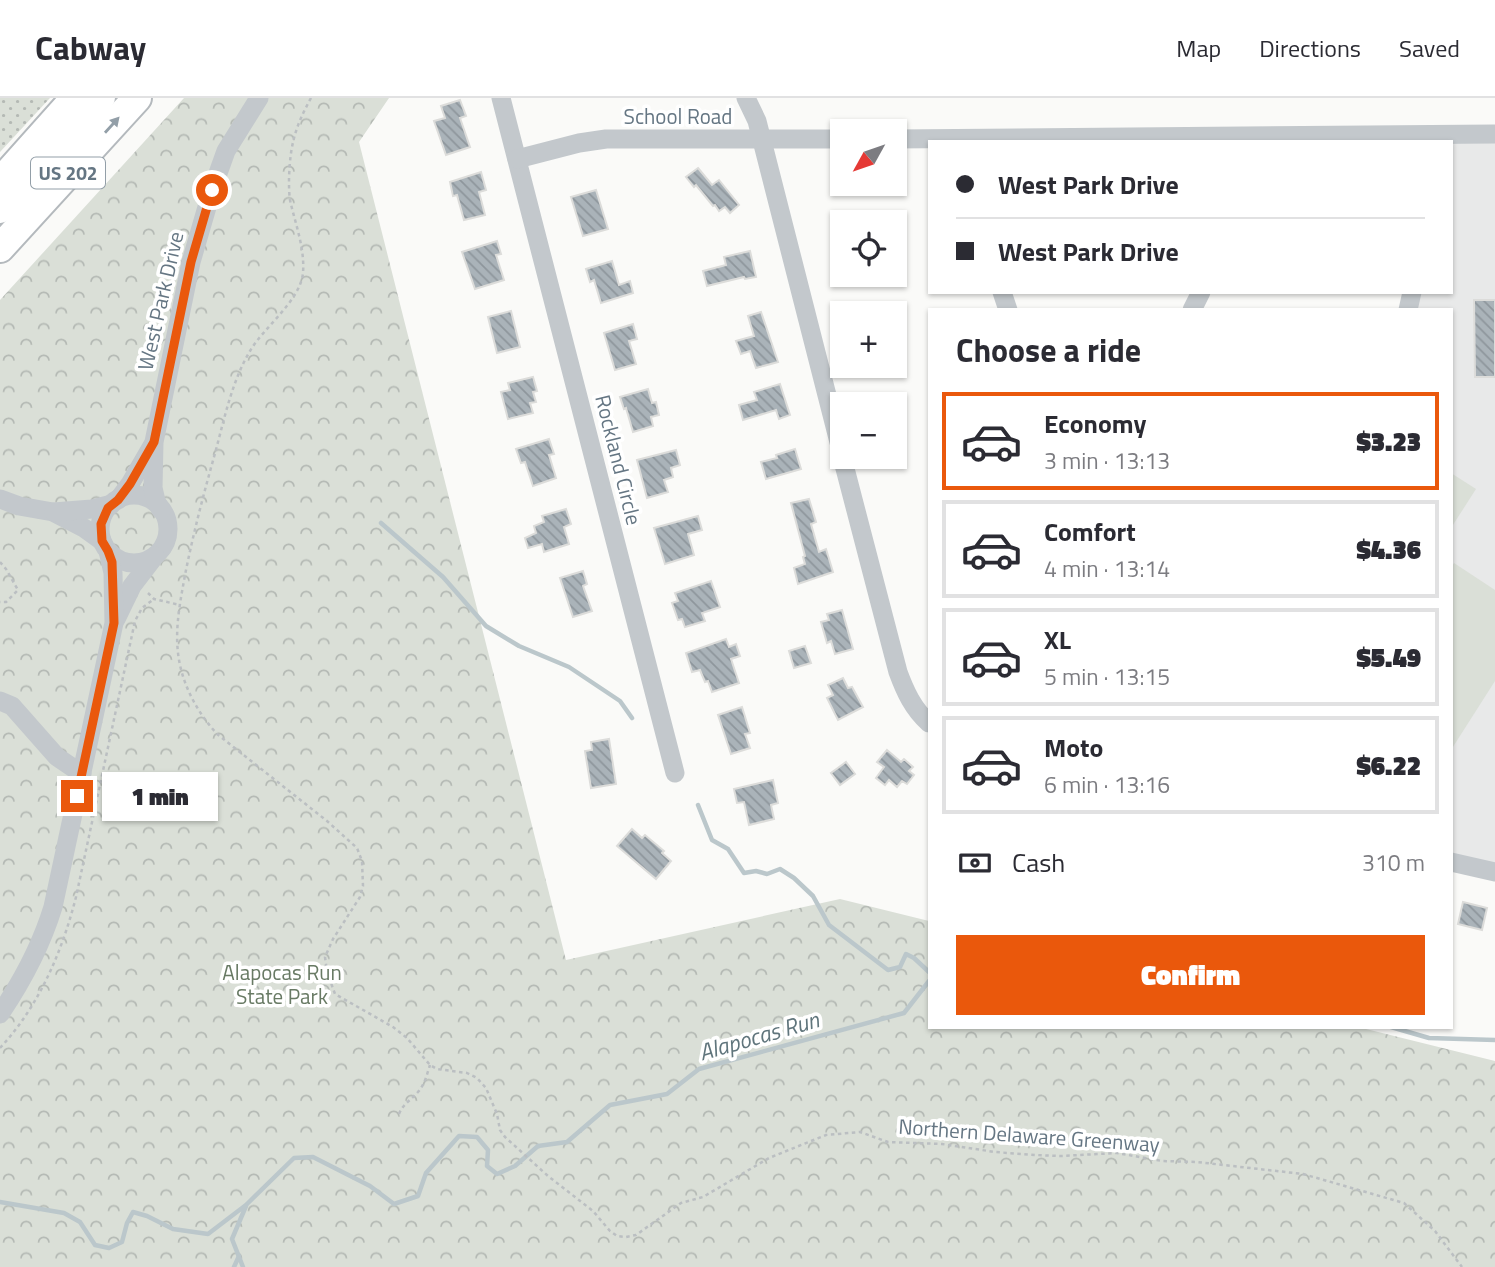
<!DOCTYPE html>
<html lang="en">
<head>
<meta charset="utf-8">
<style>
  :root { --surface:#fff; --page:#f2f2f3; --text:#2b2b33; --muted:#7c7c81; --line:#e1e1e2; --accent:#ea580c }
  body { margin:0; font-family:"Titillium Web",sans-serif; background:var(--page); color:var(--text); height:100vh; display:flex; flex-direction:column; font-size:26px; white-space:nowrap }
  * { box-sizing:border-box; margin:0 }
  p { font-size:23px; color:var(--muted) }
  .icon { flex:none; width:38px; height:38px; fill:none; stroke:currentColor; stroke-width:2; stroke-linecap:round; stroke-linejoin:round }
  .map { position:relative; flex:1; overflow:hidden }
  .sheet { position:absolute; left:928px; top:210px; width:525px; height:721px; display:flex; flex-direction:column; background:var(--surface); border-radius:0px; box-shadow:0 2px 5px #0004 }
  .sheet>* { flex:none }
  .guide { position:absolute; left:928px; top:42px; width:525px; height:154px; border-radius:0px; box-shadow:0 2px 5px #0004; display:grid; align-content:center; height:154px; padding:0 28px; background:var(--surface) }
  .needle { width:46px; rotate:230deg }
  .fabs { position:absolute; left:830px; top:21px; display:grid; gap:14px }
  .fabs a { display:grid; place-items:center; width:77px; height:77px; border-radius:0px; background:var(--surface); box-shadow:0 2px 5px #0004; font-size:35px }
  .end { position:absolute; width:32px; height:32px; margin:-16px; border:9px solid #ea580c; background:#fff; box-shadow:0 0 0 4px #fff }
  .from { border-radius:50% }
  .bubble { position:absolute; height:49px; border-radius:0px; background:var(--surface); box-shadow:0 2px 5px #0004; font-size:23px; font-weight:800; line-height:49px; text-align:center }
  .guide b { display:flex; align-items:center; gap:24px; height:66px; font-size:26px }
  .guide b+b { border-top:2px solid var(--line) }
  .guide i { width:18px; height:18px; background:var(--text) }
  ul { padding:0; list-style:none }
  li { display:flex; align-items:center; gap:21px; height:98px; margin:0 14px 10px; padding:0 14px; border:4px solid var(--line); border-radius:0px }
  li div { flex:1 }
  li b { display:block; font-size:26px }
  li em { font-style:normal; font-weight:800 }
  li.current { border-color:var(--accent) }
  li>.icon { width:63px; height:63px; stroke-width:1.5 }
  h2 { padding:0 28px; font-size:32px; line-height:84px }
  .pay { display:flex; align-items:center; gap:18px; height:77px; padding:0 28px; font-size:26px }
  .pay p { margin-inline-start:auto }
  .primary-button { display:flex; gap:14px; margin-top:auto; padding:14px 28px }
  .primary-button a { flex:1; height:80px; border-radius:0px; background:var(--accent); color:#fff; font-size:28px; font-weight:800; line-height:80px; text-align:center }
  header { display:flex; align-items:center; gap:42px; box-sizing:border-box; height:98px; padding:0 35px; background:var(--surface); border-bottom:2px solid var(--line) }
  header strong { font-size:33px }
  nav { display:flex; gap:38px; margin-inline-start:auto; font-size:24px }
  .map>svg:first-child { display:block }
</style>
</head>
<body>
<header>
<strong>Cabway</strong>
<nav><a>Map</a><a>Directions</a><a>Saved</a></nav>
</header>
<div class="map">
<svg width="1495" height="1169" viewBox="0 0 1495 1169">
  <defs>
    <pattern id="grass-dots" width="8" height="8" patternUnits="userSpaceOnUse" patternTransform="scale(1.75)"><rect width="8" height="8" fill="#dadfd7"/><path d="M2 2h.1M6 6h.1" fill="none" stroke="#b4b9b4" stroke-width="1.8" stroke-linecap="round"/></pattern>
    <pattern id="park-crowns" width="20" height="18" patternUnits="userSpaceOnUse" patternTransform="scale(1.75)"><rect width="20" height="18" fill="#dadfd7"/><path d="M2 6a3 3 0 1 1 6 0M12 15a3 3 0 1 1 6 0" fill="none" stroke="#b4b9b4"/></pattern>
    <pattern id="building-back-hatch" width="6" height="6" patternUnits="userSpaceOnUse" patternTransform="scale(1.75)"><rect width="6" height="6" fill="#aab3b9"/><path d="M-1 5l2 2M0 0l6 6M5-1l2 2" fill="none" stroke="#8e969c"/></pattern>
  </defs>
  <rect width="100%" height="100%" fill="#fafaf8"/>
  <!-- built -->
  <polygon fill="#e8e9e9" points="1495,36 1495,774 1451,764 1451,212 1408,212 1412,194 1451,194 1451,44"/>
  <!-- grass -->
  <polygon fill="url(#grass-dots)" points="0,0 50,0 0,54"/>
  <!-- park -->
  <polygon fill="url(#park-crowns)" points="184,0 389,0 359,44 566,862 840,801 929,823 929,929 1358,929 1495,963 1495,1169 0,1169 0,202"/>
  <!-- pitch -->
  <g fill="#dadfd7">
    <polygon points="1451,375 1476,391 1451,430"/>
    <polygon points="1454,465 1495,492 1495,583 1451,652 1451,470"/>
  </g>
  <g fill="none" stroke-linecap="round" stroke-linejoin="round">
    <!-- stream -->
    <g stroke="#bbc7cb" stroke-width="4.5">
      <polyline points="381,425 443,479 486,528 519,548 569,569 620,603 632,620"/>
      <polyline points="698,707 712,742 728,751 744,775 756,773 767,776 780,771 794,780 813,798 829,827 888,872 900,869 906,856 914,860 929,874"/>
      <polyline points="1391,929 1429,940 1495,942"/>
      <polyline points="0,1104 64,1115 80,1124 95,1147 109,1150 122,1144 127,1125 133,1114 147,1118 173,1131 208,1136 246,1107 294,1060 313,1059 370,1088 394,1106 418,1098 426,1075 459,1038 477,1039 488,1052 487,1068 497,1076 515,1068 538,1048 567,1044 610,1007 667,996 699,971 904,915 929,883"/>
      <polyline points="234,1169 239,1158"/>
      <polyline points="243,1169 232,1141 246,1108"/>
    </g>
  </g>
  <!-- building -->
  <g fill="url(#building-back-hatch)" stroke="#dcdcda" stroke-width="2">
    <polygon points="460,2 466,18 460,20 470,49 446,57 434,23 445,20 441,8"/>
    <polygon points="698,70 712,87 719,82 739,107 730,115 725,109 719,113 715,107 713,108 696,87 694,89 686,79"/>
    <polygon points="481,74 486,92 479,94 485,117 464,122 457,97 453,98 450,84"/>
    <polygon points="596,92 608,131 583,138 571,99"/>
    <polygon points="497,143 501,156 496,157 504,182 475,191 462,154"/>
    <polygon points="750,153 756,179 745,181 744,179 707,188 703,173 726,167 724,159"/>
    <polygon points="612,163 619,187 630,183 633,195 601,205 594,182 590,184 586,171"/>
    <polygon points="1474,202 1495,202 1495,279 1475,279"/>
    <polygon points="511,213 520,249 497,255 488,219"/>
    <polygon points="761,214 778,264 756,270 750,253 741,256 736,243 754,238 748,218"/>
    <polygon points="633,226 637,241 629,243 636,266 615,272 604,235"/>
    <polygon points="533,279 537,293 533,294 536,304 530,305 533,315 508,321 501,294 510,292 508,285"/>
    <polygon points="780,286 790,317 779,321 776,312 743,322 739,307 757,302 754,294"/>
    <polygon points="648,291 652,305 656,304 659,317 651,319 653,328 633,334 626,310 624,311 620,299"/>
    <polygon points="549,341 554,356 549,357 556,380 533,388 525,364 521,365 516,351"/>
    <polygon points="795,351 801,371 766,381 761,364 777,360 776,357"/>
    <polygon points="676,352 680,367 671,370 673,379 664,382 668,394 647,400 637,362"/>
    <polygon points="809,401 816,424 811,426 819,454 826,451 833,474 798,486 794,470 805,466 803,459 805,458 791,405"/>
    <polygon points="566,411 571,426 564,429 569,446 544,454 542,446 528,450 525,440 536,435 534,428 544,424 542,418"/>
    <polygon points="698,418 702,432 688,436 694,457 665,466 654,430"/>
    <polygon points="583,473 587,486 583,488 592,513 573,519 560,480"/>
    <polygon points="711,483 720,509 702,515 705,523 685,529 682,521 678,522 672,505 678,503 675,495"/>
    <polygon points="842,512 853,551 835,556 831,543 827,545 821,524 829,522 827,516"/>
    <polygon points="726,541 729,549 736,546 740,558 731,561 739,585 712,594 708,583 705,584 700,572 692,574 686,555"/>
    <polygon points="805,548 811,565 794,570 789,553"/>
    <polygon points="843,580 848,590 852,589 863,609 838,622 827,600 833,597 828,587"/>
    <polygon points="742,609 750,635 745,636 750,650 731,656 718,617"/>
    <polygon points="609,641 616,686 591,690 585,653 592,652 591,644"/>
    <polygon points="887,652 901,664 904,661 913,669 909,673 914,677 907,686 902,683 897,689 889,682 885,687 876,680 884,669 877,664"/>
    <polygon points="846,664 855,676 840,687 831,675"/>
    <polygon points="773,682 778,705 771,707 774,721 749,727 744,704 737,705 734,691"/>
    <polygon points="632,731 642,740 645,737 664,753 662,755 671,763 656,781 617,748"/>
    <polygon points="1463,804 1487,810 1482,832 1458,826"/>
  </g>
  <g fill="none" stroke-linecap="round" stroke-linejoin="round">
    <!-- major casing -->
    <g stroke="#b5babe" stroke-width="28">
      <polyline id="major" points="0,113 103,0"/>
    </g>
    <!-- highway casing -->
    <g stroke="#b4b9bd" stroke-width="32">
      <g id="highway">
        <polyline points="0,84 75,0"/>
        <polyline points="0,150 137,0"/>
      </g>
    </g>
    <!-- path -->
    <g stroke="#bbbfc2" stroke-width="2.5" stroke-dasharray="3.5 3.5" stroke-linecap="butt">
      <path d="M311,0C295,29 290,47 289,81C289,88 289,95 290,102C295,125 305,150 303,175C300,203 264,229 250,253C231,285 224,323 214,359C203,398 193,437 185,477C180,505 174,533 179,562C184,590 198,615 217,636L327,723L357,750L362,763L363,788L360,799L333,841L325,859L327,874L335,896L393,929L407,940L430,967L437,971L467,975L477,980L486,990L497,1016L500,1032L505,1039L548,1078L593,1113L610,1133L617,1138L626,1139L636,1137L681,1105L703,1099L769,1060L826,1037L860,1034L888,1044L942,1046L995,1054L1035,1057L1061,1058L1117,1055L1162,1063L1197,1064L1303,1076L1404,1105L1435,1133L1462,1169"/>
      <polyline points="0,464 6,471 18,492 6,504 0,504"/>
      <polyline points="148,495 154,501 180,507"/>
      <path d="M0,950C39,908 62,854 76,799L135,523L142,510L154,501"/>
      <path d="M399,1016C403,1006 411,1002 418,994C425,986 427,976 430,967"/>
    </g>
    <!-- minor -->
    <g stroke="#c3c8cc" stroke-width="19">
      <polyline points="501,0 675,675"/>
      <polyline points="746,0 757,23 842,356"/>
      <polyline points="894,41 1495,36"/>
      <polyline points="517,61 579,45 606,41 842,41"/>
      <polyline points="1002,194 1008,212"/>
      <polyline points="1192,212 1201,194"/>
      <polyline points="1408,212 1412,194"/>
      <path d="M842,359L898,574C905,593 913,611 929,625"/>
      <circle cx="134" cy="431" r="34"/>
      <polyline points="0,401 19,408 53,414 84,430 102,443"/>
      <polyline points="118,402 130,386 152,348"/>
      <polyline points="161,412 156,403 153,390 154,344 191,164 212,92 226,53 259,0"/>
      <polyline points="54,414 92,411 112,406"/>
      <polyline points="116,521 132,488 155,458"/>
      <polyline points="0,603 12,608 57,659 82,676"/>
      <polyline points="1451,764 1495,774"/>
      <path d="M0,916C23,882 41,848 53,809L114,525L113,475L108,453"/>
    </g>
    <!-- major -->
    <use href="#major" stroke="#fff" stroke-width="24"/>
    <!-- highway -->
    <use href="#highway" stroke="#fff" stroke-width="28"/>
  </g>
  <!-- one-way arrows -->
  <defs><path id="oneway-solid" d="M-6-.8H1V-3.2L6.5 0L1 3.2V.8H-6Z" transform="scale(1.75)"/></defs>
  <use fill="#939fa8" href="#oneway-solid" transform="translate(112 27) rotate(-48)"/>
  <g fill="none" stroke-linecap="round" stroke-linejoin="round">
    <!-- route -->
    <polyline stroke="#ea580c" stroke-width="9" points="77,698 114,525 112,464 108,453 102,443 101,426 108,410 118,402 130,386 154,344 191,164 212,92"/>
  </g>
  <g text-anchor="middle" stroke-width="7" stroke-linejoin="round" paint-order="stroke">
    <!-- shield labels -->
    <rect fill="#fff" stroke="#939fa8" stroke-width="2" x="31" y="59.5" width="74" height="31" rx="5"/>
    <g font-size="19" font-weight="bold" fill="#657683">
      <text x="68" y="82">US 202</text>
    </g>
    <!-- street labels -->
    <g font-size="21" fill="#657683" stroke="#fff">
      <text x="678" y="26">School Road</text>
      <text transform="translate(161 203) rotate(-77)" y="7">West Park Drive</text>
      <text transform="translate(618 362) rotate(76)" y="7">Rockland Circle</text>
      <text transform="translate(1029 1038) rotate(4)" y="7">Northern Delaware Greenway</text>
    </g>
    <!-- park labels -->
    <g font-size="21" fill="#687a64" stroke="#fff">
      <text x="282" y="882">Alapocas Run<tspan x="282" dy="24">State Park</tspan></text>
    </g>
    <!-- water labels -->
    <g font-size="23" font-style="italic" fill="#60757c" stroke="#fff">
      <text transform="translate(759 938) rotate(-16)" y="8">Alapocas Run</text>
    </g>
  </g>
</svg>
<div class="fabs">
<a><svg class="needle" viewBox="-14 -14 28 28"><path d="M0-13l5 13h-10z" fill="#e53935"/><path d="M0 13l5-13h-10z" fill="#7c7c81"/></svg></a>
<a><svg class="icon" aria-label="locate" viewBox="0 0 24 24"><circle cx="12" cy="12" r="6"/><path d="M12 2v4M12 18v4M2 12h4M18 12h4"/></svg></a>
<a>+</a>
<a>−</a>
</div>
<i class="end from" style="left:212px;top:92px"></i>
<i class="end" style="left:77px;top:698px"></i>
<div class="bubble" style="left:102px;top:674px;width:116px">1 min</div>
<div class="guide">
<b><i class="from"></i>West Park Drive</b>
<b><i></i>West Park Drive</b>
</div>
<section class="sheet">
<h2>Choose a ride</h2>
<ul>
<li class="current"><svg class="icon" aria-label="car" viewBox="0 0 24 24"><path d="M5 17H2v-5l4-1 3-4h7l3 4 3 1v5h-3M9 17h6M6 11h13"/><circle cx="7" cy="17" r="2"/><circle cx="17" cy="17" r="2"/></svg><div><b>Economy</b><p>3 min · 13:13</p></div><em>$3.23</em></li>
<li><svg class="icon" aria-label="car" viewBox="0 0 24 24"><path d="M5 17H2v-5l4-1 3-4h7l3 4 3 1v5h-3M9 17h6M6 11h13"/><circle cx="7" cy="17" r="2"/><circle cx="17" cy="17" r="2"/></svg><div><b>Comfort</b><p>4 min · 13:14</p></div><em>$4.36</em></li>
<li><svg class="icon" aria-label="car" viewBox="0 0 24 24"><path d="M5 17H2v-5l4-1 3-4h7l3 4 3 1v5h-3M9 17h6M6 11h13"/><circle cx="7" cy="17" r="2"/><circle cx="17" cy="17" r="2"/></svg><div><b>XL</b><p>5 min · 13:15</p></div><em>$5.49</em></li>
<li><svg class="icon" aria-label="car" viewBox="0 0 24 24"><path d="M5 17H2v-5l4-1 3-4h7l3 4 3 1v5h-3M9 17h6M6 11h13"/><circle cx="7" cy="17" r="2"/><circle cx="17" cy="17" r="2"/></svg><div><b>Moto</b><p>6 min · 13:16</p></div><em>$6.22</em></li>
</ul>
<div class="pay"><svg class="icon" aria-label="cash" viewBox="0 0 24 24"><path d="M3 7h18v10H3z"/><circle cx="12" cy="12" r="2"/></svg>Cash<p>310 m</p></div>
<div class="primary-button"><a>Confirm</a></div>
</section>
</div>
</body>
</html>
